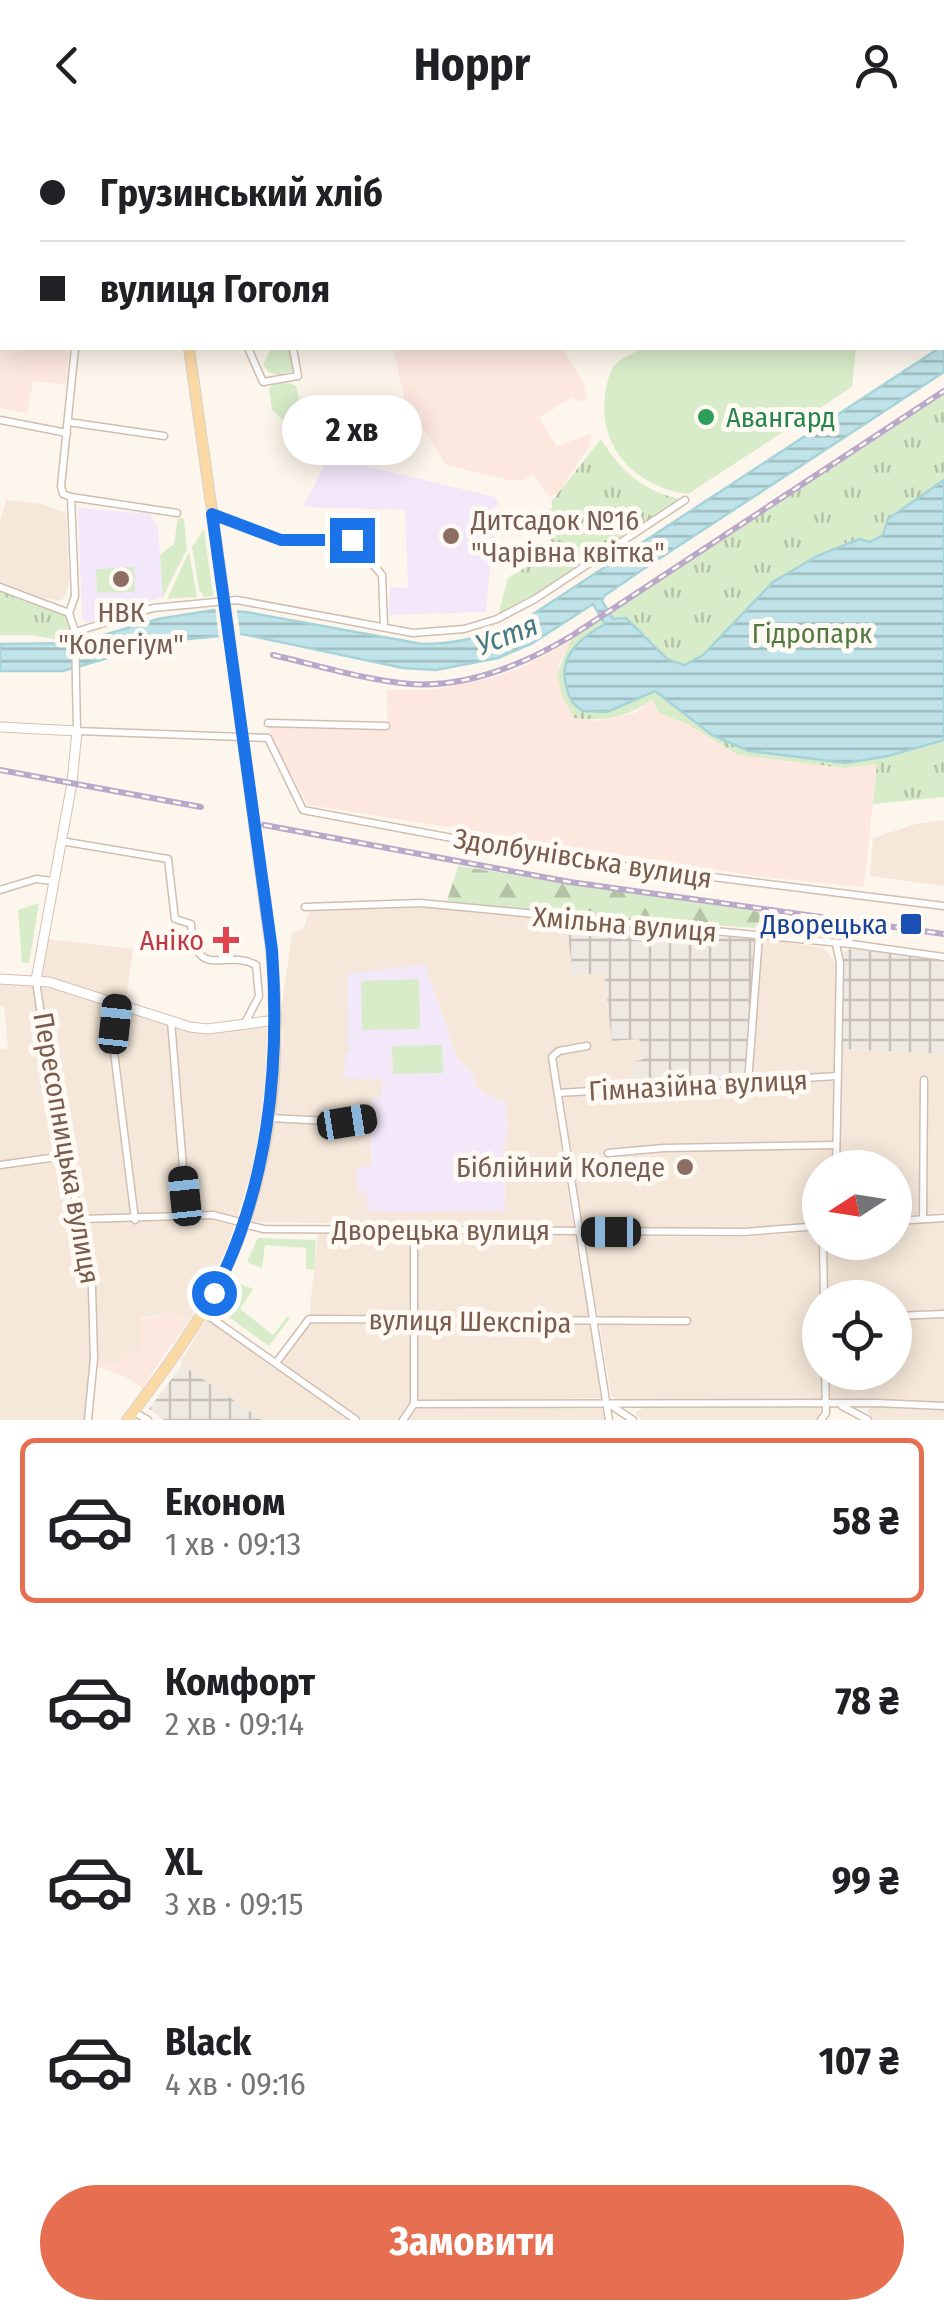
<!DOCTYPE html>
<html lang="uk">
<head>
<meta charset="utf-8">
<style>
  :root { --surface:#fff; --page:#f6f6f6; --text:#202124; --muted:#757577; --line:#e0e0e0; --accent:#e76f51 }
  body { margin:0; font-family:"Fira Sans Condensed",sans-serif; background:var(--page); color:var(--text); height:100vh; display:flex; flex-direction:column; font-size:38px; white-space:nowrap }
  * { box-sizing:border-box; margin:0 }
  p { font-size:32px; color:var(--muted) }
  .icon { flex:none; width:55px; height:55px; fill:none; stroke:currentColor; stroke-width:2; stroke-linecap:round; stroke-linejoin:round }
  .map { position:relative; height:1290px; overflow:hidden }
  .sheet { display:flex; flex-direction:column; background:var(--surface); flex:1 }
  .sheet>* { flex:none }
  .top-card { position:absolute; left:0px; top:0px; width:945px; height:220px; box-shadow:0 5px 25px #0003; display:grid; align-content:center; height:220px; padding:0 40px; background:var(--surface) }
  .needle { width:65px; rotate:258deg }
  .fabs { position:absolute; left:802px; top:1020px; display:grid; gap:20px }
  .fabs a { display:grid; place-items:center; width:110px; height:110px; border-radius:50%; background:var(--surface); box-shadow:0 5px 25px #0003; font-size:50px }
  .end { position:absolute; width:45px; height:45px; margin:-22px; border:12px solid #1a73e8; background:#fff; box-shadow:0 0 0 5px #fff }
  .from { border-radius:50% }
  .bubble { position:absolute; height:70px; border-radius:35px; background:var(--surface); box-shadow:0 5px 25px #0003; font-size:32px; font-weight:700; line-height:70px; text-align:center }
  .car { position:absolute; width:30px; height:60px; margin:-30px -15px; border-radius:12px; box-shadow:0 0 8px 2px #0007; background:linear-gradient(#222 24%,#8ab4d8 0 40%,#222 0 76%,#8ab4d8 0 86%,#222 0) }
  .top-card b { display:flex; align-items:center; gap:35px; height:95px; font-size:38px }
  .top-card b+b { border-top:2px solid var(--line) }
  .top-card i { width:25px; height:25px; background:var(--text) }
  ul { padding:18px 0 0; list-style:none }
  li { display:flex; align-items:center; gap:30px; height:165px; margin:0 20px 15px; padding:0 20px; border:5px solid transparent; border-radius:15px }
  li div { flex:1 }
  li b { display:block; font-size:38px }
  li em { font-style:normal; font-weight:700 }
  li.selected { border-color:var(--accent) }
  li>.icon { width:90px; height:90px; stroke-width:1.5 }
  .button { display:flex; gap:20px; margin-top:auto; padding:20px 40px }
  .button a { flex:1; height:115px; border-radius:60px; background:var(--accent); color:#fff; font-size:40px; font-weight:700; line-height:115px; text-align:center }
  header { display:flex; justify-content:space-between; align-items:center; height:130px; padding:0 40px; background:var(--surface); font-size:45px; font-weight:700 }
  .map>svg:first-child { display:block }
</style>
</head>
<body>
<header><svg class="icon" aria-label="back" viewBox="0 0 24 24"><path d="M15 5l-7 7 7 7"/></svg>Hoppr<svg class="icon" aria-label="person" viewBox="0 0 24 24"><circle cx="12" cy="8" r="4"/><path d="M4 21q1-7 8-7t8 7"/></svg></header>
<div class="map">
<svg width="944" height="1290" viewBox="0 0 944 1290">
  <defs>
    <pattern id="industrial-grid" width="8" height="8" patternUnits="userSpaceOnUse" patternTransform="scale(2.5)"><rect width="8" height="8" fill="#efe9e4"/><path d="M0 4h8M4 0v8" fill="none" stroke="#c7c0bb"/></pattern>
    <pattern id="forest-firs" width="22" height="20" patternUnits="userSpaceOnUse" patternTransform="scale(2.5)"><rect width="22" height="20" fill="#d8ecc9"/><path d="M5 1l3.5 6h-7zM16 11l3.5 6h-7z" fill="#b4c2a5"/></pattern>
    <pattern id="park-tufts" width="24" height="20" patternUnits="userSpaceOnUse" patternTransform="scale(2.5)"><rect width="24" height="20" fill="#d8ecc9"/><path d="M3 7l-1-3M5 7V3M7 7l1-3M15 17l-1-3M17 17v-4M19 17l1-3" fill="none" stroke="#b4c2a5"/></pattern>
    <pattern id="water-rules" width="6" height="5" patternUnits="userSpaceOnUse" patternTransform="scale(2.5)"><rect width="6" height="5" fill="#bfe3e8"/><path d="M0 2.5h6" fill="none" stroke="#a0bbbe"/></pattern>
  </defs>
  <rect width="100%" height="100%" fill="#fdf6ec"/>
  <!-- residential -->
  <g fill="#f5e8da">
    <polygon points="6,370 42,374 66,383 69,455 62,471 43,468 0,452 0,391"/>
    <polygon points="944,690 944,756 870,746 873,708 916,694"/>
    <polygon points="419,776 552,791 568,805 573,845 604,843 612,911 639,908 642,931 635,956 562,960 557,929 561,924 588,920 588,912 557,917 548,926 573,1097 251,1092 274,992 347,996 370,992 372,1037 357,1039 367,1062 368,1080 505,1081 504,1019 508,997 504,970 494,971 486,965 475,954 474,944 457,928 425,835 353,918 382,949 381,968 370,986 346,989 275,986 283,909 281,881 292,804 304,797 310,779"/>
    <polygon points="46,809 133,819 126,871 45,848 41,842"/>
    <polygon points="761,809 824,818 836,834 834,943 751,950"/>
    <polygon points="0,853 52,858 79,865 191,902 209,903 261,896 267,899 265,954 255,1032 225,1123 191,1188 170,1183 140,1188 141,1224 118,1234 92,1231 84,1290 0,1290 0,919 8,918 4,877 0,876"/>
    <polygon points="841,919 944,924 944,1083 895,1086 895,1038 839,1038"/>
    <polygon points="830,949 834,952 832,1013 664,1016 641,1021 833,1018 833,1037 820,1038 820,1092 744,1098 582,1097 563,965"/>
    <polygon points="944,1092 944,1182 895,1183 895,1168 826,1167 826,1113 895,1112 895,1095"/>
    <polygon points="820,1101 822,1269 618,1270 611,1266 600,1195 687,1193 599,1191 583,1106 744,1107"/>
    <polygon points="318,1103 412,1104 411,1187 309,1187"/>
    <polygon points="417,1104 574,1105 591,1191 416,1187"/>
    <polygon points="944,1187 944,1273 828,1269 827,1243 895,1242 895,1188"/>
    <polygon points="207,1189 349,1290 262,1290 182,1235 181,1230"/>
    <polygon points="309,1191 411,1191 411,1274 401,1290 363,1290 279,1230"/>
    <polygon points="416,1191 591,1195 603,1268 416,1271"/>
    <polygon points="819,1276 823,1282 818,1290 641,1290 635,1282 645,1277"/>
    <polygon points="871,1276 944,1279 944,1290 873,1290 867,1282"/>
    <polygon points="414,1277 600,1277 604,1279 604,1290 406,1290"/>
  </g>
  <!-- commercial -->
  <g fill="#fde8e0">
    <polygon points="0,121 2,218 69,218 66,255 33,251 27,283 0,278"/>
    <polygon points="393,218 562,218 584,253 587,268 579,272 573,267 539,288 557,316 592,303 589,317 558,363 550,367 533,345 524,350 508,350 446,335 405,271"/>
    <polygon points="572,510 558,536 575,588 595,591 635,583 653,569 659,583 689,595 738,625 844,638 877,633 864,757 761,747 308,675 270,606 269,594 388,596 386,560 432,560 495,547 521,538"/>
    <polygon points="170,1183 191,1188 149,1247 144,1259 126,1247 98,1237 98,1231 118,1234 119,1222 140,1223 140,1189"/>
  </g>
  <!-- industrial -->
  <g fill="url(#industrial-grid)">
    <polygon points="588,796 756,809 746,951 635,956 633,931 642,930 639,909 612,911 604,843 573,845 568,805 584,804"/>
    <polygon points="850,819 944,830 944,924 841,919 843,823"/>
    <polygon points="182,1235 219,1260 262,1290 164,1290 149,1279"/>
  </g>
  <!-- education -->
  <g fill="#f3e8fa">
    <polygon points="329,327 495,367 499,374 481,387 501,417 495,422 490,437 486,482 389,485 390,457 408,458 405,380 303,377"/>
    <polygon points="78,378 150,384 158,398 163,467 86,493 82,486"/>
    <polygon points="425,834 457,928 474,945 475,954 485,965 492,964 494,971 505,970 508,997 504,1019 505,1081 379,1082 367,1080 367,1063 359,1063 356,1038 372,1036 370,981 373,980 373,968 381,967 382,949 345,948 346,923 353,918 347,913 348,844"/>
  </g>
  <!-- grass -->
  <g fill="#d8ecc9">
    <polygon points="272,218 290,218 292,241 278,245 268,242 263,234"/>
    <path d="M642,218H856L852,257L688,364C638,358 598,319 605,266C606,257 609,242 615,235C621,228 634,223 642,218Z"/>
    <polygon points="290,253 296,256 301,280 290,284 290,297 272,280 269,259 273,254"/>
    <polygon points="178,387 184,389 187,419 163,467 160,425 174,414"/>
    <polygon points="204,399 213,466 204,467 199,459 192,417"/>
    <polygon points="189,422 197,467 167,469"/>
    <polygon points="134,437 135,462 97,463 96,439"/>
    <polygon points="39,773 29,833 22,833 18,780"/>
    <polygon points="419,849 420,899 362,900 361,851"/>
    <polygon points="442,915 443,943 393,944 392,916"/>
    <polygon points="258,1108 316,1110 314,1140 306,1139 306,1118 265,1115 262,1138 247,1132"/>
    <polygon points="238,1153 253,1159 240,1179 273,1205 287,1187 290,1188 269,1216 223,1183"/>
  </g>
  <!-- forest -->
  <polygon fill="url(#forest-firs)" points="458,736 760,782 762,786 755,798 536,783 447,771"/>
  <!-- park -->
  <g fill="url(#park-tufts)">
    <polygon points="564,0 828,0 827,2"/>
    <path d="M944,261V667L873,674L877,634L844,638L738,625L689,595L659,583L653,569C627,587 607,592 574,588L562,566L557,544L573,505Z"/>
    <path d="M601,309C621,342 645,363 685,370L535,469L497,489L508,448L556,419L538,389L553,377L551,372Z"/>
    <polygon points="0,457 69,483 74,512 28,505 0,505"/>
  </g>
  <!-- water -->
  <path fill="url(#water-rules)" stroke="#a5d3da" stroke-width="2.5" d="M944,215V242L648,436L604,466L602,471L613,489L626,488L667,529L684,535L703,525L773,452L817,426L859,409L870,412L883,405L888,389L944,350V610L888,626L846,633L749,621L712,605L655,561L607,582L583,581C572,574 569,568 566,555C558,525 582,507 605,494L593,474L531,514L498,528L436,540L403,538L242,504L167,511L63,541H0V514L77,513L158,489L214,480L246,482L422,514C457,514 489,506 521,492Z"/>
  <!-- pier -->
  <polygon fill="#fdf6ec" points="215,475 236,476 241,509 219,510"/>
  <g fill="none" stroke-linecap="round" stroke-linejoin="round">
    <!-- street casing -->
    <g stroke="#d1beb0" stroke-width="9">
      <g id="street">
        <polyline points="217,0 217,2"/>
        <polyline points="540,2 554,0"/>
        <polyline points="0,115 2,116"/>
        <polyline points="75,218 61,356 63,364 71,367 75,466 69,483 75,502 77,601 268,608 303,680 553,727 944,776"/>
        <polyline points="248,218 263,252 298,246 293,218"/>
        <polyline points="0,290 67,303"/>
        <polyline points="68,292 164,306"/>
        <polyline points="71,367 177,383"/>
        <polyline points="213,384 281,410 352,410 382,445 384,497"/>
        <polyline points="0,457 69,483"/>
        <polyline points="75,502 153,478 237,470 413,503 464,499 497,489 535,469 685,370"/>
        <polyline points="268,593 386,596"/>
        <path d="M61,711L168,729L175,789L191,794C196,853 225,818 256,835L259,866L245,893"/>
        <polyline points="0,760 36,749 53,751"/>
        <polyline points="305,777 420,773 851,814 944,827"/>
        <polyline points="36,851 60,1015 91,1124 94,1228 88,1290"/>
        <polyline points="117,874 113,914 135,1090"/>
        <polyline points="171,891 187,1086"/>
        <polyline points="587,916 559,921 552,927 609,1290"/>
        <polyline points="748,953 759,805"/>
        <polyline points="558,963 837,946"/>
        <polyline points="270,988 347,992 370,989"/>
        <polyline points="608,1023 664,1018 836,1015"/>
        <polyline points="0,1035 64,1026"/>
        <polyline points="836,1038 840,833 836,814"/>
        <polyline points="83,1089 213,1085 236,1091"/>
        <polyline points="923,1089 924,950"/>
        <polyline points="895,1091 944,1088"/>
        <polyline points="243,1094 264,1099 744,1102 820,1096"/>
        <polyline points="823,1112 824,1168"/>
        <polyline points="203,1182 356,1290"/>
        <polyline points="895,1186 944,1184"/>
        <polyline points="276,1233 309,1189 687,1191"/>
        <polyline points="414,1274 877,1273 944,1276"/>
        <polyline points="414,1274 414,1099"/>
        <polyline points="609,1274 633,1290"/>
        <polyline points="842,1276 868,1290"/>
        <polyline points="134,1282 148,1290"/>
        <polyline points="403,1290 414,1274"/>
        <polyline points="821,1290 826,1283 825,1242"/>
      </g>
    </g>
    <!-- secondary casing -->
    <g stroke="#d6c0b0" stroke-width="11">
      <g id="secondary">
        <polyline points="0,597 77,601 72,653 36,850"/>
        <polyline points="0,849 49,852 190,897 208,899 276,890"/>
      </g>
    </g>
    <!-- primary casing -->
    <g stroke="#dad1cd" stroke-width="12">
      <g id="primary">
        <polyline points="165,0 166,2"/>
        <polyline points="189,218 223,459"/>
        <path d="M127,1290C162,1244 198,1196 224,1143C275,1037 286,907 267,791"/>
      </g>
    </g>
    <!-- street -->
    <use href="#street" stroke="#fff" stroke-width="6"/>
    <!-- secondary -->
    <use href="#secondary" stroke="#fff" stroke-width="9"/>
    <!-- primary -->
    <use href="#primary" stroke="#fbd9a5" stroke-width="10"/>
    <!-- rail casing -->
    <g stroke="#b9a8c9" stroke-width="6">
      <g id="rail">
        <path d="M273,525C317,535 364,550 410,554C467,558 525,534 573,505L944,261"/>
        <polyline points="0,640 201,677"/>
        <polyline points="264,695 570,752 944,804"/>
      </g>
    </g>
    <!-- rail -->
    <use href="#rail" stroke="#fffaf3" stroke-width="2.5" stroke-dasharray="8" stroke-linecap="butt"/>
    <!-- primary-bridge casing -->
    <g stroke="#dad1cd" stroke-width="12" stroke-linecap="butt">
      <polyline id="primary-bridge" points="223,459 267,791"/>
    </g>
    <!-- primary-bridge -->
    <use href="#primary-bridge" stroke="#fbd9a5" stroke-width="10"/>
  </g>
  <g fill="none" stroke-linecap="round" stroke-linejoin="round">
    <!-- route -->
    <path stroke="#1a73e8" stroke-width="12" d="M214,1163C269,1057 280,938 272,820L212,384L281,410H352"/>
  </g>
  <!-- markers -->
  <circle fill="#2e9e5b" stroke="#fffaf3" stroke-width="4" cx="706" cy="287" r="10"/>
  <g fill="#8d6e63" stroke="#fffaf3" stroke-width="4">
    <circle cx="451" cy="406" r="10"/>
    <circle cx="121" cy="449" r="10"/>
    <circle cx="685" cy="1037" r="10"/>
  </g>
  <rect fill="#1a4fb4" stroke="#fffaf3" stroke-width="4" x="899" y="782" width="24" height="24" rx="5"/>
  <path fill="#e0444e" stroke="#fffaf3" stroke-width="4" d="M221 795h10v10h10v10h-10v10h-10v-10h-10v-10h10z"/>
  <g text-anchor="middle" stroke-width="10" stroke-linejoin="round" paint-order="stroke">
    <!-- leisure labels -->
    <g font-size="28" fill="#27864d" stroke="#fffaf3" text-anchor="start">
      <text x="726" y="297">Авангард</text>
    </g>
    <!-- education labels -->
    <g font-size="28" fill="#785e54" stroke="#fffaf3" text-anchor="start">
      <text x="471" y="400">Дитсадок №16<tspan x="471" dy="32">"Чарівна квітка"</tspan></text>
      <text x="121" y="492" text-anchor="middle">НВК<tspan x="121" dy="32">"Колегіум"</tspan></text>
      <text x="665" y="1047" text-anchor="end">Біблійний Коледе</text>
    </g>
    <!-- park labels -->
    <g font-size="28" fill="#537a41" stroke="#fffaf3">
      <text x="812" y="513">Гідропарк</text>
    </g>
    <!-- street labels -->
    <g font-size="28" fill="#7a5c4d" stroke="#fffaf3">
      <text transform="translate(583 728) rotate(9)" y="10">Здолбунівська вулиця</text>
      <text transform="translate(625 794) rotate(5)" y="10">Хмільна вулиця</text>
      <text transform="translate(698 955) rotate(-3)" y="10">Гімназійна вулиця</text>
      <text transform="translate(67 1018) rotate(80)" y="10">Пересопницька вулиця</text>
      <text x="441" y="1110">Дворецька вулиця</text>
      <text transform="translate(470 1191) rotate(1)" y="10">вулиця Шекспіра</text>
    </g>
    <!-- transit labels -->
    <g font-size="28" fill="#164399" stroke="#fffaf3" text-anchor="end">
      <text x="888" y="804">Дворецька</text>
    </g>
    <!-- health labels -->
    <g font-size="28" fill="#be3a42" stroke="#fffaf3" text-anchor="end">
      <text x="204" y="820">Аніко</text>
    </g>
    <!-- water labels -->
    <g font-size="30" font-style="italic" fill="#437c86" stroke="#fffaf3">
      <text transform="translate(507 505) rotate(-21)" y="10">Устя</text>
    </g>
  </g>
</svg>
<div class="fabs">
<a><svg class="needle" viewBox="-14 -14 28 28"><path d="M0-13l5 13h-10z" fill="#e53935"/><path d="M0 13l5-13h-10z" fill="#757577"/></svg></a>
<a><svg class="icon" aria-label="locate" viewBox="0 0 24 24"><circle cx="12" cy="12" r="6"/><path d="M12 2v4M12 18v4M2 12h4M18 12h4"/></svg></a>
</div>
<i class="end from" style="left:214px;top:1163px"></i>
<i class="end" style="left:352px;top:410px"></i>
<div class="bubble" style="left:282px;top:265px;width:140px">2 хв</div>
<i class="car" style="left:115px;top:894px;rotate:6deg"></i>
<i class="car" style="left:347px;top:992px;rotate:81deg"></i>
<i class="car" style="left:185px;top:1066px;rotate:354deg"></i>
<i class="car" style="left:611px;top:1102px;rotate:270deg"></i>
<div class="top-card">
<b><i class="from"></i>Грузинський хліб</b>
<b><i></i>вулиця Гоголя</b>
</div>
</div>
<section class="sheet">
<ul>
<li class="selected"><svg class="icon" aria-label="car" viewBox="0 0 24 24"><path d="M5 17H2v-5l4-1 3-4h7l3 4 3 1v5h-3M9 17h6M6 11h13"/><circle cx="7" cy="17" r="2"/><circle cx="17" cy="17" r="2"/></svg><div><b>Економ</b><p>1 хв · 09:13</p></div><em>58 ₴</em></li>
<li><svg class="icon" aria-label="car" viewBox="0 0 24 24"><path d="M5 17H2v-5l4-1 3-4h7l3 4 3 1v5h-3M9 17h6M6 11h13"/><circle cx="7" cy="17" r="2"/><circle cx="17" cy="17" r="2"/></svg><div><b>Комфорт</b><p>2 хв · 09:14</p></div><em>78 ₴</em></li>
<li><svg class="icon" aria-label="car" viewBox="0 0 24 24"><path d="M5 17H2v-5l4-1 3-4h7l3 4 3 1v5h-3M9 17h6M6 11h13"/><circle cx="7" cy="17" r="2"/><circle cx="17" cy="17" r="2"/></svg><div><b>XL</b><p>3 хв · 09:15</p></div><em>99 ₴</em></li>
<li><svg class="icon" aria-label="car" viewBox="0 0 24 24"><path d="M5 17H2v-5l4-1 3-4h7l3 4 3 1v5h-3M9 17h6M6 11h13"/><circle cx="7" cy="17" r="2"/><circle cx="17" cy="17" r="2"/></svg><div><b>Black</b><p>4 хв · 09:16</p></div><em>107 ₴</em></li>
</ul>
<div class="button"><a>Замовити</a></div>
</section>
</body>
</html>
